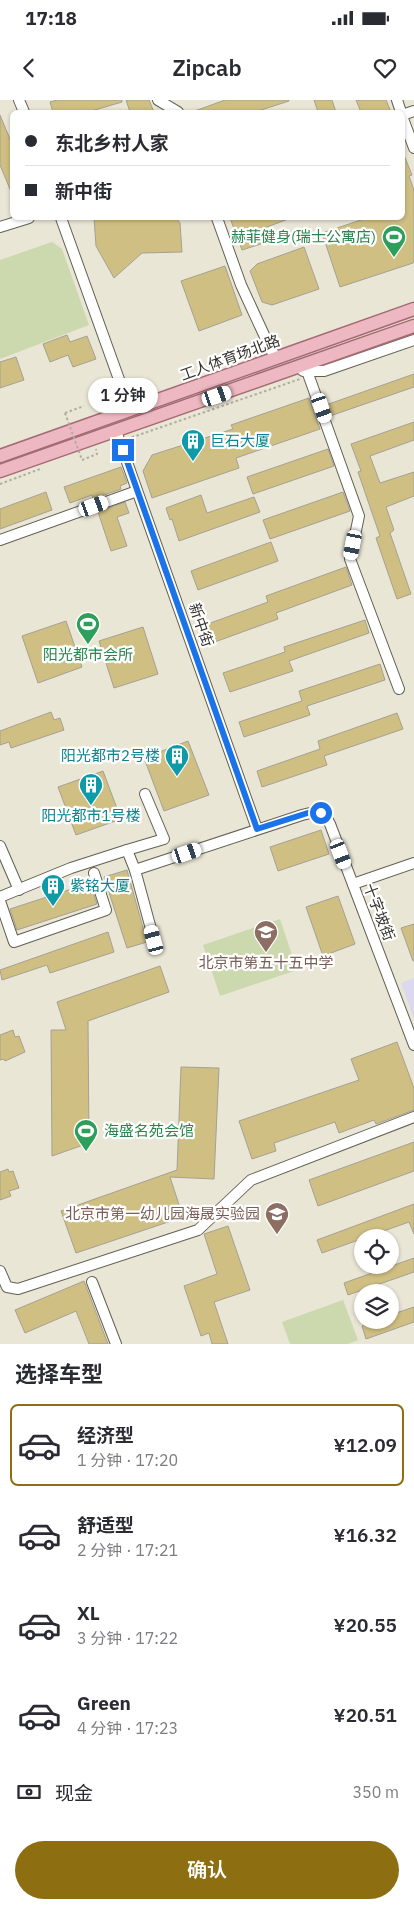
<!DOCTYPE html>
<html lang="zh">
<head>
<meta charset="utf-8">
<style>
  :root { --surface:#fff; --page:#f7f7f7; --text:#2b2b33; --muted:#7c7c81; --line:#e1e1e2; --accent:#8d6f12 }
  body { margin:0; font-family:"IBM Plex Sans","Noto Sans SC",sans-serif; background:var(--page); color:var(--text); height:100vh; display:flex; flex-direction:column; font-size:19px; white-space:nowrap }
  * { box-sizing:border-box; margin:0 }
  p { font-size:16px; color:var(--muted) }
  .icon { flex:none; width:28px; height:28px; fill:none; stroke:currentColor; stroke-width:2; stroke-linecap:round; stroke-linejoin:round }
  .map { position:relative; height:1244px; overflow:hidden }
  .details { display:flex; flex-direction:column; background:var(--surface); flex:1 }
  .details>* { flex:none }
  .guide { position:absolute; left:10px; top:10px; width:395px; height:110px; border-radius:8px; box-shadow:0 1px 4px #0004; display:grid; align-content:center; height:110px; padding:0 15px; background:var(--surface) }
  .fabs { position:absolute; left:354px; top:1129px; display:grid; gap:10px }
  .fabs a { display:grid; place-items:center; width:45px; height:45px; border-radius:50%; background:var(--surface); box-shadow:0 1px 4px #0004; font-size:25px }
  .end { position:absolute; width:22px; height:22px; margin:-11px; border:6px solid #1a73e8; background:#fff; box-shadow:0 0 0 2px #fff }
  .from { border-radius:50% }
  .bubble { position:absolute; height:35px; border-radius:18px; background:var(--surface); box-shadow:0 1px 4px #0004; font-size:16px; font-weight:600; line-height:35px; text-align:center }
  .car { position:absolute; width:15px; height:30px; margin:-15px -8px; border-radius:6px; box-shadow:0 0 4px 1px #0007; background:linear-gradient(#fff 24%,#345 0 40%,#fff 0 76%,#345 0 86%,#fff 0) }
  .guide b { display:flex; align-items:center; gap:18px; height:48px; font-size:19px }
  .guide b+b { border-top:1px solid var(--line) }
  .guide i { width:12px; height:12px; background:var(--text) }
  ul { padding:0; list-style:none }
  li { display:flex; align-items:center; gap:15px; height:82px; margin:0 10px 8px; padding:0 5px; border:2px solid transparent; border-radius:8px }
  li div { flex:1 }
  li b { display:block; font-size:19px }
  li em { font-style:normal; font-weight:600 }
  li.selected { border-color:var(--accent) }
  li>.icon { width:45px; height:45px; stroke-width:1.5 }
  h2 { padding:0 15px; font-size:22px; line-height:60px }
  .pay { display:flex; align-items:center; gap:12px; height:55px; padding:0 15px; font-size:19px }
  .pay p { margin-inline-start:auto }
  .button { display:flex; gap:10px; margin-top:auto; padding:10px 15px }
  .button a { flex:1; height:58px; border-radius:30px; background:var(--accent); color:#fff; font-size:20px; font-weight:600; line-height:58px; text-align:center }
  .status { display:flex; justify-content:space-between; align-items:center; height:35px; padding:0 25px; background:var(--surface); direction:ltr }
  .status svg { height:14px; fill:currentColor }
  header { display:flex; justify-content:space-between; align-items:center; height:65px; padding:0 15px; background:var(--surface); font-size:22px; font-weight:600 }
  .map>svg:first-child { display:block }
</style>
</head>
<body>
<div class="status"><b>17:18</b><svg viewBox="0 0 49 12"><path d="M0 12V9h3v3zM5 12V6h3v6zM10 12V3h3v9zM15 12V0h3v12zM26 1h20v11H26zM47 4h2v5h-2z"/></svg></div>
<header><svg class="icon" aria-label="back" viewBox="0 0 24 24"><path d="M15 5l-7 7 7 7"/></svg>Zipcab<svg class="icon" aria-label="heart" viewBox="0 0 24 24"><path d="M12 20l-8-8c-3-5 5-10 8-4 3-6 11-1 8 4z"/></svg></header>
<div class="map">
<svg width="414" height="1244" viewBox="0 0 414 1244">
  <rect width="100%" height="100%" fill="#eae6d6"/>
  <!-- commercial -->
  <polygon fill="#dcd9ee" points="414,878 414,919 401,883"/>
  <!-- green -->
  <g fill="#ccd8ad">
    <polygon points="52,142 62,149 89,225 0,259 0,160"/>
    <polygon points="280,819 297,870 220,896 203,845"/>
    <polygon points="343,1200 358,1240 348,1244 290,1244 282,1222"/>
  </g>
  <!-- building -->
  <g fill="#cfbf83" stroke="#a5a193">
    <polygon points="57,0 122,0 122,2 88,12 53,12 50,2"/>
    <polygon points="126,0 149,0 154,12 130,12"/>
    <polygon points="225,0 289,0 289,1 255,12 192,12"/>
    <polygon points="314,0 332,0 336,12 318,12"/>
    <polygon points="356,0 386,0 391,12 361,12"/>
    <polygon points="0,15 12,44 12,94 0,65"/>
    <polygon points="402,50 412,75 409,76 414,90 414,160 413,163 340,187 322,133 367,118 402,118"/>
    <polygon points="94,118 176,118 180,123 182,152 142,153 114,178 96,146"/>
    <polygon points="230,118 291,118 259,130 264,143 242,150"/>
    <polygon points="304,147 319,189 272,205 262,202 250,171 257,164"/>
    <polygon points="225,166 242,215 199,231 181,181"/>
    <polygon points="67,235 70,242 87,236 96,259 73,267 68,255 50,262 43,244"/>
    <polygon points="16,257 24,280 0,288 0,262"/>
    <polygon points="414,274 414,287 330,316 326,305"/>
    <polygon points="309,298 320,329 236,358 239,368 152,398 143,371 152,355 233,329 231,325"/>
    <polygon points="414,322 414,340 370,356 380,383 414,372 414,396 386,407 394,430 390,433 411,494 397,499 376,438 380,436 358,372 361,371 351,344"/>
    <polygon points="328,349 334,366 253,394 247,377"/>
    <polygon points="121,367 127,383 120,386 121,389 93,399 92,395 70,403 64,387"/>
    <polygon points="46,392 52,410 0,429 0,409"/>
    <polygon points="343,392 350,411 270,439 263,420"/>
    <polygon points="201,395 207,413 254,397 260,412 179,441 172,419 170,420 166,408"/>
    <polygon points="125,402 129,413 117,417 127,446 111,451 98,412"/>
    <polygon points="271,442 278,461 198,490 191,471"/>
    <polygon points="346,467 352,485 276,513 278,519 212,543 205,525 268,502 266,496"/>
    <polygon points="365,520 369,533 289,561 293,571 230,592 223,573 285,552 284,547"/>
    <polygon points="66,521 82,567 38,583 22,536"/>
    <polygon points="143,527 158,574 114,588 99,541"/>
    <polygon points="380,564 385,580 307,606 310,615 244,637 239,622 302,601 299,591"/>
    <polygon points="51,612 54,620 60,618 64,630 11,648 9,642 0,645 0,631"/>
    <polygon points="397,613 403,629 324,656 327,665 262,687 257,671 320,649 318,641"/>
    <polygon points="188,641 209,695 164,711 144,658"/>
    <polygon points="103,671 121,719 76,735 58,687"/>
    <polygon points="321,730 329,754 278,771 270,747"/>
    <polygon points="127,770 147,842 127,848 104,777"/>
    <polygon points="90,783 97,804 17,830 10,809"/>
    <polygon points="338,796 355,844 323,856 306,807"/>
    <polygon points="414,824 414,861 413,861 401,828"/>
    <polygon points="108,832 114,852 50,873 47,865 2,880 0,870"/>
    <polygon points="160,866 169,892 88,921 89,1043 52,1056 51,930 66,930 57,902"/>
    <polygon points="13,930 15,937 19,936 25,952 5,961 4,959 0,960 0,935"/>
    <polygon points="397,942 414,988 414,1010 376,1024 374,1020 339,1033 335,1022 274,1043 276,1051 252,1059 239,1021 359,980 351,959"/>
    <polygon points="181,967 219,968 214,1079 170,1077 183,1117 76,1153 61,1111 177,1070"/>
    <polygon points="414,1042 414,1071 318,1106 309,1080"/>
    <polygon points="8,1069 9,1072 13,1071 19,1088 9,1091 11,1096 0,1100 0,1072"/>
    <polygon points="414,1104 414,1134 409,1122 322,1153 317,1140"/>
    <polygon points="228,1126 250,1190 214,1202 228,1244 212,1244 209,1233 201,1236 184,1186 217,1174 204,1134"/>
    <polygon points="414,1158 414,1172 348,1195 344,1183"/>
    <polygon points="84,1181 108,1244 89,1244 76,1211 25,1233 15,1210"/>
    <polygon points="414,1207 414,1222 366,1239 362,1226 377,1220 390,1220 390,1215"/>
  </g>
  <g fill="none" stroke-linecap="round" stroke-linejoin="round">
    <!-- minor casing -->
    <g stroke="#635f52" stroke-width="12">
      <g id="minor">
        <polyline points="19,0 24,12"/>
        <polyline points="158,0 178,12"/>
        <polyline points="397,0 401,12"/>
        <polyline points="402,15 414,11"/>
        <polyline points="402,16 414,48"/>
        <polyline points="61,118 130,310"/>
        <polyline points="217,118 241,185 271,250 277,258"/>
        <polyline points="0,127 29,118"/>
        <polyline points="303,271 324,271 414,240"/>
        <polyline points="307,271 359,416 350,459 399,589"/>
        <polyline points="116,331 257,729"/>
        <polyline points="0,440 137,391"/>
        <polyline points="0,746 19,790"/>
        <polyline points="127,750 164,739 145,694"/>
        <path d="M135,770L302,715C316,711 323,709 330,724L414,945"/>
        <polyline points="353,784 414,763"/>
        <polyline points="0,797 71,768 127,750 135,770 154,840"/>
        <polyline points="0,801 14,842 106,810 94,773"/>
        <polyline points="0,1171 7,1187 18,1189 198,1130 251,1080 414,1017"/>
        <polyline points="92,1182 116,1244"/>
      </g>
    </g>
    <!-- major casing -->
    <g stroke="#a46a74" stroke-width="15">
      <g id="major">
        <polyline points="0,356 414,209"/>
        <polyline points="0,371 414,226"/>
      </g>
    </g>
    <!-- path -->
    <g stroke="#b0ada0" stroke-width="2" stroke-dasharray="2.5 2.5" stroke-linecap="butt">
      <polyline points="65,313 84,306"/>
      <polyline points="127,339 300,279"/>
      <polyline points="82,360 97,354 96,349"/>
      <polyline points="0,384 40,369"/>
    </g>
    <!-- minor -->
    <use href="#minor" stroke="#fff" stroke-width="10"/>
    <!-- major -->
    <use href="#major" stroke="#edb8c2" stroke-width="12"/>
    <!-- path-bridge -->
    <polyline stroke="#b0ada0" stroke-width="2" stroke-dasharray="2.5 2.5" stroke-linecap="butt" points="65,313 82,360"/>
  </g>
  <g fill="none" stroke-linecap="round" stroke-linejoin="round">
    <!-- route -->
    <polyline stroke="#1a73e8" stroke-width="6" points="123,350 257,729 314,711 321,713"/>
  </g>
  <!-- icons -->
  <defs>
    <g id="stadium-pin" transform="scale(1.25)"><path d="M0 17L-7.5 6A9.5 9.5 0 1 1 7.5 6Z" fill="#2e9e5b" stroke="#fff"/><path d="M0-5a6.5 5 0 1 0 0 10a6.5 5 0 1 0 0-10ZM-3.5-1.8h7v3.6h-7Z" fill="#fff"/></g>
    <g id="building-pin" transform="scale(1.25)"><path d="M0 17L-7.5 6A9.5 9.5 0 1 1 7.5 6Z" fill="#0f9aa8" stroke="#fff"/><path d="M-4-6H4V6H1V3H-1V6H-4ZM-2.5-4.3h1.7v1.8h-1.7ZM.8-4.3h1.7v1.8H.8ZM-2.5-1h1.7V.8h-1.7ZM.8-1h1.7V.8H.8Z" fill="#fff"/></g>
    <g id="school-pin" transform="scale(1.25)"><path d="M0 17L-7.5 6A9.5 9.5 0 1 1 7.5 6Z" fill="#8d6e63" stroke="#fff"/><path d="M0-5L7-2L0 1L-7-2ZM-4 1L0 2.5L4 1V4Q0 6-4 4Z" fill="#fff"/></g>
  </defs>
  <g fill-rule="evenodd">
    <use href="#stadium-pin" x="394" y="137"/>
    <use href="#building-pin" x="193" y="341"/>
    <use href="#stadium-pin" x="88" y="524"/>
    <use href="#building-pin" x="177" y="656"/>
    <use href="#building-pin" x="91" y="685"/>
    <use href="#building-pin" x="53" y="786"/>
    <use href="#school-pin" x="266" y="832"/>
    <use href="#stadium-pin" x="86" y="1031"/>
    <use href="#school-pin" x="277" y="1114"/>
  </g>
  <g text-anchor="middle" stroke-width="4.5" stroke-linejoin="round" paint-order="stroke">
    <!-- leisure labels -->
    <g font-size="15" fill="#27864d" stroke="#fff" text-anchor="end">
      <text x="376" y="142">赫菲健身(瑞士公寓店)</text>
      <text x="88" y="560" text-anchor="middle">阳光都市会所</text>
      <text x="104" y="1036" text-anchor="start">海盛名苑会馆</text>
    </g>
    <!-- street labels -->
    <g font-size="15" fill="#34322c" stroke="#fff">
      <text transform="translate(230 258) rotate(-20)" y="5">工人体育场北路</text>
      <text transform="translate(201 525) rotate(71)" y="5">新中街</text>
      <text transform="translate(379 812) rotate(69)" y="5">十字坡街</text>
    </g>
    <!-- culture labels -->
    <g font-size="15" fill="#0d838f" stroke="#fff" text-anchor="start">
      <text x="210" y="346">巨石大厦</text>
      <text x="160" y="661" text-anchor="end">阳光都市2号楼</text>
      <text x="91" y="721" text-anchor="middle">阳光都市1号楼</text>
      <text x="70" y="791">紫铭大厦</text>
    </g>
    <!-- education labels -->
    <g font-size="15" fill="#785e54" stroke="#fff">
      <text x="266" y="868">北京市第五十五中学</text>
      <text x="260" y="1119" text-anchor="end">北京市第一幼儿园海晟实验园</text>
    </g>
  </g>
</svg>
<div class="fabs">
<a><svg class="icon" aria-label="locate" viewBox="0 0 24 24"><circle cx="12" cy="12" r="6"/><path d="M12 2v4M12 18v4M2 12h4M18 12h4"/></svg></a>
<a><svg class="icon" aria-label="layers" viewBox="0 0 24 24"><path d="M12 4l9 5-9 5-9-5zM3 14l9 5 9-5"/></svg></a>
</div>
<i class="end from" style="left:321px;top:713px"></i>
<i class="end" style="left:123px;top:350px"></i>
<div class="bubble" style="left:88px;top:278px;width:70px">1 分钟</div>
<i class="car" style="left:217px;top:296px;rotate:71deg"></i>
<i class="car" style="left:322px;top:308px;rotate:161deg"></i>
<i class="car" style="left:94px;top:406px;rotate:70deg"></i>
<i class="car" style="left:353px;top:445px;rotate:191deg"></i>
<i class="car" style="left:187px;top:753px;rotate:71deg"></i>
<i class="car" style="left:341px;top:754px;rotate:159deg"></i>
<i class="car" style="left:154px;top:840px;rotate:345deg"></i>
<div class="guide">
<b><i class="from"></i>东北乡村人家</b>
<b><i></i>新中街</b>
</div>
</div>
<section class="details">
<h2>选择车型</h2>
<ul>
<li class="selected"><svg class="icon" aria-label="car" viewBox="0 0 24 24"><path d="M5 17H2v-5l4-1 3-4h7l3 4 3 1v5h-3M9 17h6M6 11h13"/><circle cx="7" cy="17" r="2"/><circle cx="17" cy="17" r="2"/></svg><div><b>经济型</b><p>1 分钟 · 17:20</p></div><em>¥12.09</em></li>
<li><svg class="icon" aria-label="car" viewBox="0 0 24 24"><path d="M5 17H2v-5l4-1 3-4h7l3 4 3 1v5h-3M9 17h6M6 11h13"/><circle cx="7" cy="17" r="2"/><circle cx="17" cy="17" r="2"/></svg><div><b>舒适型</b><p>2 分钟 · 17:21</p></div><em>¥16.32</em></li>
<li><svg class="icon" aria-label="car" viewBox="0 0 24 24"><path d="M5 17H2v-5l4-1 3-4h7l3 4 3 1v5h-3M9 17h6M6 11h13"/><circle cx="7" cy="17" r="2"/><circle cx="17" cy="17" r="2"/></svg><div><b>XL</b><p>3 分钟 · 17:22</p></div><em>¥20.55</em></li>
<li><svg class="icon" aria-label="car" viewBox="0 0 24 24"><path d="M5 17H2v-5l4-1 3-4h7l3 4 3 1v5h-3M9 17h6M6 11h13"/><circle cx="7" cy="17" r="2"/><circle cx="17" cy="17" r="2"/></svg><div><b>Green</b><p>4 分钟 · 17:23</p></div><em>¥20.51</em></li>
</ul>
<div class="pay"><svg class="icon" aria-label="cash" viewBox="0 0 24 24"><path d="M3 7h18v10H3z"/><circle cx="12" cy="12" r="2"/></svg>现金<p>350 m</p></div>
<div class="button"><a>确认</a></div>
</section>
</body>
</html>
